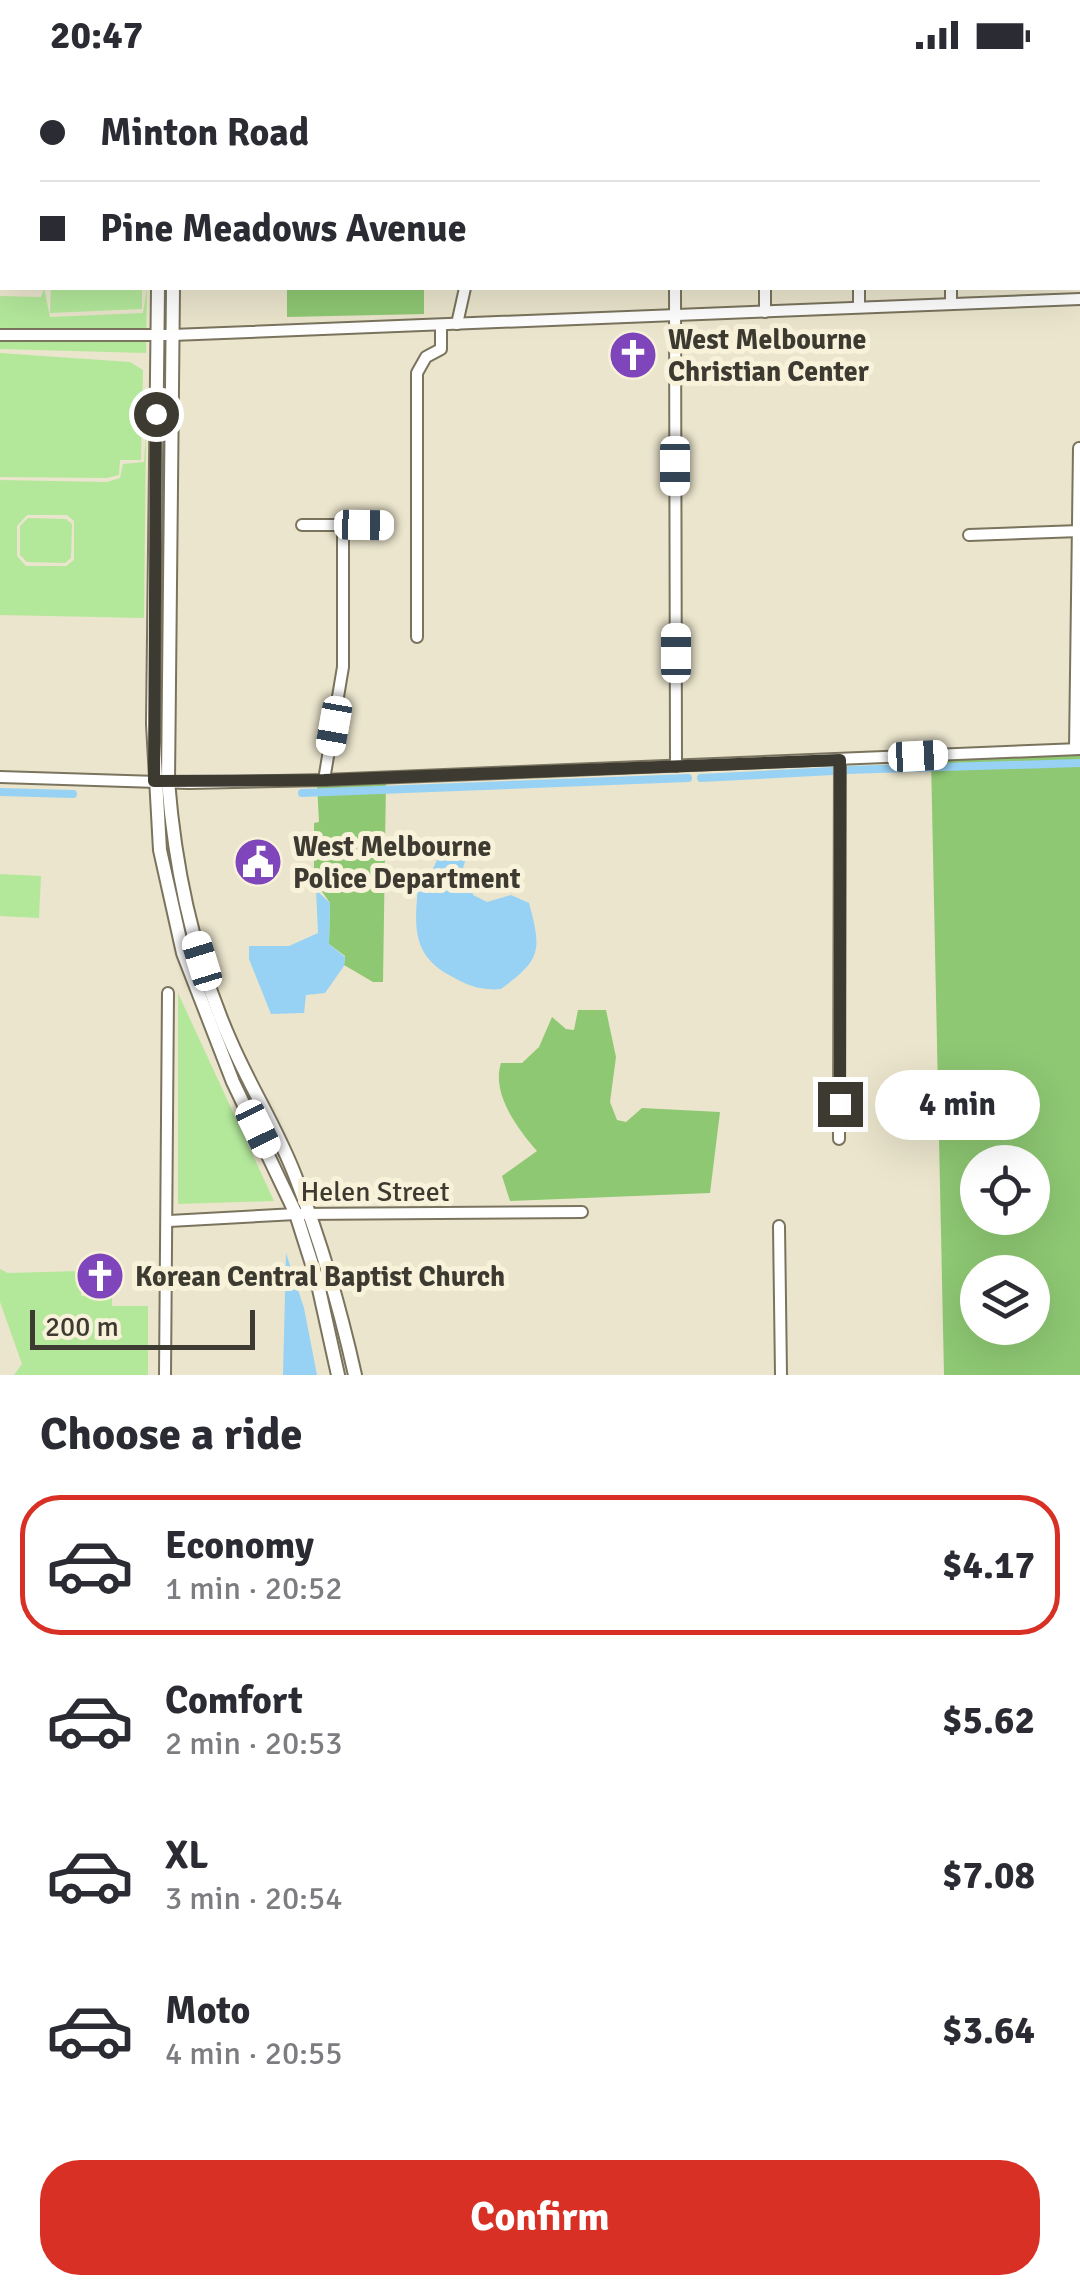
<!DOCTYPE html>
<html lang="en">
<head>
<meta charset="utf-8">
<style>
  :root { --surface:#fff; --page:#f7f7f7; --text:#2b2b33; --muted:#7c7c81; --line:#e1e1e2; --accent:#d93025 }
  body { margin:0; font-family:Signika,sans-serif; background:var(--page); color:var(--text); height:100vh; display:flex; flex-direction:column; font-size:38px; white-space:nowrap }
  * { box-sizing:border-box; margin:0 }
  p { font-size:32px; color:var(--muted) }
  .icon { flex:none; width:55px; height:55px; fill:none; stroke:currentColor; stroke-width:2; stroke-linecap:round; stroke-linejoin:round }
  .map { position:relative; height:1305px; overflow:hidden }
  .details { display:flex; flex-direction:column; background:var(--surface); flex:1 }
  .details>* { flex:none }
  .guide { position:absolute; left:0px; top:0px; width:1080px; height:220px; box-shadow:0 10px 40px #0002; display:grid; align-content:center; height:220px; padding:0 40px; background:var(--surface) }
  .controls { position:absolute; left:960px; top:1075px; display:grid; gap:20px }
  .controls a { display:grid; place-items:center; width:90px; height:90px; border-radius:50%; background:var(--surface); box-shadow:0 10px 40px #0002; font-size:50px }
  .scale { position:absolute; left:30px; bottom:25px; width:225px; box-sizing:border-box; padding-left:10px; border:5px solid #3d3b31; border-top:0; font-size:28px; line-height:35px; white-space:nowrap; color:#3d3b31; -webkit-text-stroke:8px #f8f2da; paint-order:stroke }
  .end { position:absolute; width:45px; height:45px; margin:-22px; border:12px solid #3d3b31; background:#fff; box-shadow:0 0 0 5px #fff }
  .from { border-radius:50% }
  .bubble { position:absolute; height:70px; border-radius:35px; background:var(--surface); box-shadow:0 10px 40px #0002; font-size:32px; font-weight:700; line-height:70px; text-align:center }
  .car { position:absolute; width:30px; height:60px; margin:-30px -15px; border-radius:12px; box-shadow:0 0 8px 2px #0007; background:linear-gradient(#fff 24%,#345 0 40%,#fff 0 76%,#345 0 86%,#fff 0) }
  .guide b { display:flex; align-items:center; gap:35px; height:95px; font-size:38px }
  .guide b+b { border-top:2px solid var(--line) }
  .guide i { width:25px; height:25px; background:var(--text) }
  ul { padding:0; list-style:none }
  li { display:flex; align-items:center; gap:30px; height:140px; margin:0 20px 15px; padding:0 20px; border:5px solid transparent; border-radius:40px }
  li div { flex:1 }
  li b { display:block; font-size:38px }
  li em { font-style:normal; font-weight:700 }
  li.on { border-color:var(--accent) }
  li>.icon { width:90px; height:90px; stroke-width:1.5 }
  h2 { padding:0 40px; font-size:45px; line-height:120px }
  .action { display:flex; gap:20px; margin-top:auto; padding:20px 40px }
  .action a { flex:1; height:115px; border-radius:40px; background:var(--accent); color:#fff; font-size:40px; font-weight:700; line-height:115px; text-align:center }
  .status { display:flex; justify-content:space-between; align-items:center; height:70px; padding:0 50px; background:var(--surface); direction:ltr }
  .status svg { height:28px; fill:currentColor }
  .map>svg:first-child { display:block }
</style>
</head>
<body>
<div class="status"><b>20:47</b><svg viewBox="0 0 49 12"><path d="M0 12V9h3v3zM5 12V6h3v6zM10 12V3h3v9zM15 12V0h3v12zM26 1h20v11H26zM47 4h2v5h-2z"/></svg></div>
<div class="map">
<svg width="1080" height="1305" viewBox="0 0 1080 1305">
  <rect width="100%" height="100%" fill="#ebe5cd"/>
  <!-- green -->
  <g fill="#b3e89b" fill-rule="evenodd">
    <polygon points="44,218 50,247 143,243 147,218 146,283 0,279 0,226 41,227"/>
    <polygon points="51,218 142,218 142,239 50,243"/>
    <polygon points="0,283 130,292 143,300 141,390 120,390 119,405 107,408 0,407"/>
    <path d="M146,362L144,548L0,545V410L107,412L120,408L123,394L144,392ZM27,445H67L74,451V490L66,496H26L17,486V456Z"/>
    <polygon points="28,448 66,449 72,454 71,488 65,493 27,492 20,485 20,456"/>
    <polygon points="0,804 41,806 39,848 0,846"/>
    <polygon points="178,923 274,1131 178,1134"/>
    <polygon points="0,1199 8,1203 81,1201 81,1226 112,1227 112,1236 148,1236 148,1305 14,1305 22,1294 0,1232"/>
  </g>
  <!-- forest -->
  <g fill="#8ec873" fill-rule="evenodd">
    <polygon points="287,218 424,218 424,244 287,247"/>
    <path d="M1080,684V1305H944L931,690ZM978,1092H1032V1148H978ZM978,1202H1032V1258H978Z"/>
    <polygon points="386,712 383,912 373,912 344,895 345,886 329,874 330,833 321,820 324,801 314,800 314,753 319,752 317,714"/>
    <path d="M578,940H606L616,987L610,1032L617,1050L626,1052L642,1038L720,1042L710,1123L510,1131L502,1106L537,1081C518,1059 491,1024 501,993H522L539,977L552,947L566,959L574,960Z"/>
  </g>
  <!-- water -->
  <g fill="#97d2f4">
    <path d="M462,781L467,784L463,798L469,803L473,825L487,832L511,825L529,833C542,881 541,890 501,919C480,921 467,915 449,905C407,882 416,847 419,805L432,801L437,790Z"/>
    <polygon points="316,820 330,833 329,874 345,887 344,896 325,923 306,925 304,943 271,944 249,889 249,876 289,876 318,863"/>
    <polygon points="286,1183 304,1238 317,1305 283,1305"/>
  </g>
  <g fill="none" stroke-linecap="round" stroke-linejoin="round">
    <!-- canal -->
    <g stroke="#97d2f4" stroke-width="8">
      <polyline points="846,700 1080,693"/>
      <polyline points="701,708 833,701"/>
      <polyline points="0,722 73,724"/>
      <polyline points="302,723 688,708"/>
    </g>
    <!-- minor casing -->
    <g stroke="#7a745e" stroke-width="14">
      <g id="minor">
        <polyline points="308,0 308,2"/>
        <polyline points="369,2 370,0"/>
        <polyline points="469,2 469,0"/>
        <polyline points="569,2 569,0"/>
        <polyline points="676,2 676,0"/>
        <polyline points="767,2 767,0"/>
        <polyline points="862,2 862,0"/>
        <polyline points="954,2 954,0"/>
        <polyline points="1078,87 1079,20"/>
        <polyline points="675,218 676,696"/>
        <polyline points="951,234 951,218"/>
        <polyline points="859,237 859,218"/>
        <polyline points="765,242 765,218"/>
        <polyline points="457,254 465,218"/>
        <polyline points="0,265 172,265 1080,229"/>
        <polyline points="302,455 385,455"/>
        <polyline points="969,465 1080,461"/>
        <polyline points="417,567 417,303 426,287 441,279 441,255"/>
        <polyline points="1075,679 1079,378"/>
        <polyline points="0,707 189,713 324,710 1080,679"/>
        <polyline points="324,710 343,597 343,455"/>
        <polyline points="839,1069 840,690"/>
        <polyline points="169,1151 296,1144 582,1142"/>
        <polyline points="779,1156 781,1305"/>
        <polyline points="165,1305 168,923"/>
      </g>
    </g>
    <!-- major casing -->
    <g stroke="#7a745e" stroke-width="16">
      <g id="major">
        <polyline points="158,2 158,0"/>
        <polyline points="174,2 174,0"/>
        <polyline points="158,218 153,654 160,780 183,883 233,1012 296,1144 317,1210 338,1305"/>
        <path d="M173,218L168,711C175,800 194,888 230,970C250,1017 278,1060 296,1108C321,1172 340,1238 355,1305"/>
      </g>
    </g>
    <!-- minor -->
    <use href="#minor" stroke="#fff" stroke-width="10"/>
    <!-- major -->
    <use href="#major" stroke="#fff" stroke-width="12"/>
  </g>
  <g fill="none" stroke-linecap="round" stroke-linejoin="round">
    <!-- route -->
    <polyline stroke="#3d3b31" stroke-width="12" points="156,344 154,711 324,710 840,690 840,1034"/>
  </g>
  <!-- icons -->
  <defs>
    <g id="church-disc" transform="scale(2.5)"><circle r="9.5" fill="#7f45bb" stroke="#f8f2da"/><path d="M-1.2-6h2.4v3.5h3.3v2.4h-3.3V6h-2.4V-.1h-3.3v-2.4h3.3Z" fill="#fff"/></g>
    <g id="civic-disc" transform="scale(2.5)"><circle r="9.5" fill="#7f45bb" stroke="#f8f2da"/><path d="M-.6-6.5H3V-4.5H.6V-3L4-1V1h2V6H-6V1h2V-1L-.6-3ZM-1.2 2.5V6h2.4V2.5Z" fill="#fff"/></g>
  </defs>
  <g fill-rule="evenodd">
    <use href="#church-disc" x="633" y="285"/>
    <use href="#civic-disc" x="258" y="792"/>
    <use href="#church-disc" x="100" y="1206"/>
  </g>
  <g text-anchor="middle" stroke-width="10" stroke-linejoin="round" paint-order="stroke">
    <!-- poi labels -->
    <g font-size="28" font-weight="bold" fill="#3d3b31" stroke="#f8f2da" text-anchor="start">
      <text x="668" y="279">West Melbourne<tspan x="668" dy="32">Christian Center</tspan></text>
      <text x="293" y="786">West Melbourne<tspan x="293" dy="32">Police Department</tspan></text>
      <text x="135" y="1216">Korean Central Baptist Church</text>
    </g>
    <!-- street labels -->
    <g font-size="28" fill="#3d3b31" stroke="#f8f2da">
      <text x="375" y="1131">Helen Street</text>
    </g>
  </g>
</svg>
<div class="controls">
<a><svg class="icon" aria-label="locate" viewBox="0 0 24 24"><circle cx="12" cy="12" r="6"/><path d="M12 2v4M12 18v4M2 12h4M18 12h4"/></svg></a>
<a><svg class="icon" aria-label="layers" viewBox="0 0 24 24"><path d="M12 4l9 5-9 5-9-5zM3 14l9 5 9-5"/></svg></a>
</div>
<div class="scale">200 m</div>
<i class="end from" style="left:156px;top:344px"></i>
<i class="end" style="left:840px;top:1034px"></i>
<div class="bubble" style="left:875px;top:1000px;width:165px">4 min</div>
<i class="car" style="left:675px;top:396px;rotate:180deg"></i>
<i class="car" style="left:364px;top:455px;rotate:91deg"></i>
<i class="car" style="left:676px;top:583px;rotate:0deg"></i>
<i class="car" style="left:334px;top:656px;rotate:190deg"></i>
<i class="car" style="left:918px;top:686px;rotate:87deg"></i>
<i class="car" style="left:202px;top:891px;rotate:343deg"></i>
<i class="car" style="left:258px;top:1059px;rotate:154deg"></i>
<div class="guide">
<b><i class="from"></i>Minton Road</b>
<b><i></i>Pine Meadows Avenue</b>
</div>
</div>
<section class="details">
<h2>Choose a ride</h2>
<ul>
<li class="on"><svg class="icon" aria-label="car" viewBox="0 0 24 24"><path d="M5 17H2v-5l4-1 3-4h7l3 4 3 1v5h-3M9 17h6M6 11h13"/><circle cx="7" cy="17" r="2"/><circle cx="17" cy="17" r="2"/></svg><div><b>Economy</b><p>1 min · 20:52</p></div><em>$4.17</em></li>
<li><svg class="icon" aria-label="car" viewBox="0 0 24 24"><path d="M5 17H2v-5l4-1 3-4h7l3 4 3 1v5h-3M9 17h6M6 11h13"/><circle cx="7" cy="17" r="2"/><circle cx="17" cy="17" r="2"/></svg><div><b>Comfort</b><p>2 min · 20:53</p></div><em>$5.62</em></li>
<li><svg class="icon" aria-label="car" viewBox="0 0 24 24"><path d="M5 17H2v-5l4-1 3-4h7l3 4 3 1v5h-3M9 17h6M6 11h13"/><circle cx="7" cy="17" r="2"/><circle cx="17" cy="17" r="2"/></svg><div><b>XL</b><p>3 min · 20:54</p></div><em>$7.08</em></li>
<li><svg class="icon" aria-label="car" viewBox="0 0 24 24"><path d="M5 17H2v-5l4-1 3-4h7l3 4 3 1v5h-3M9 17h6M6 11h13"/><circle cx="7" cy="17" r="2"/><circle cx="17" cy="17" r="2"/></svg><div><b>Moto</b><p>4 min · 20:55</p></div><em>$3.64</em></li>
</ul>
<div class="action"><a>Confirm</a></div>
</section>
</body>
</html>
